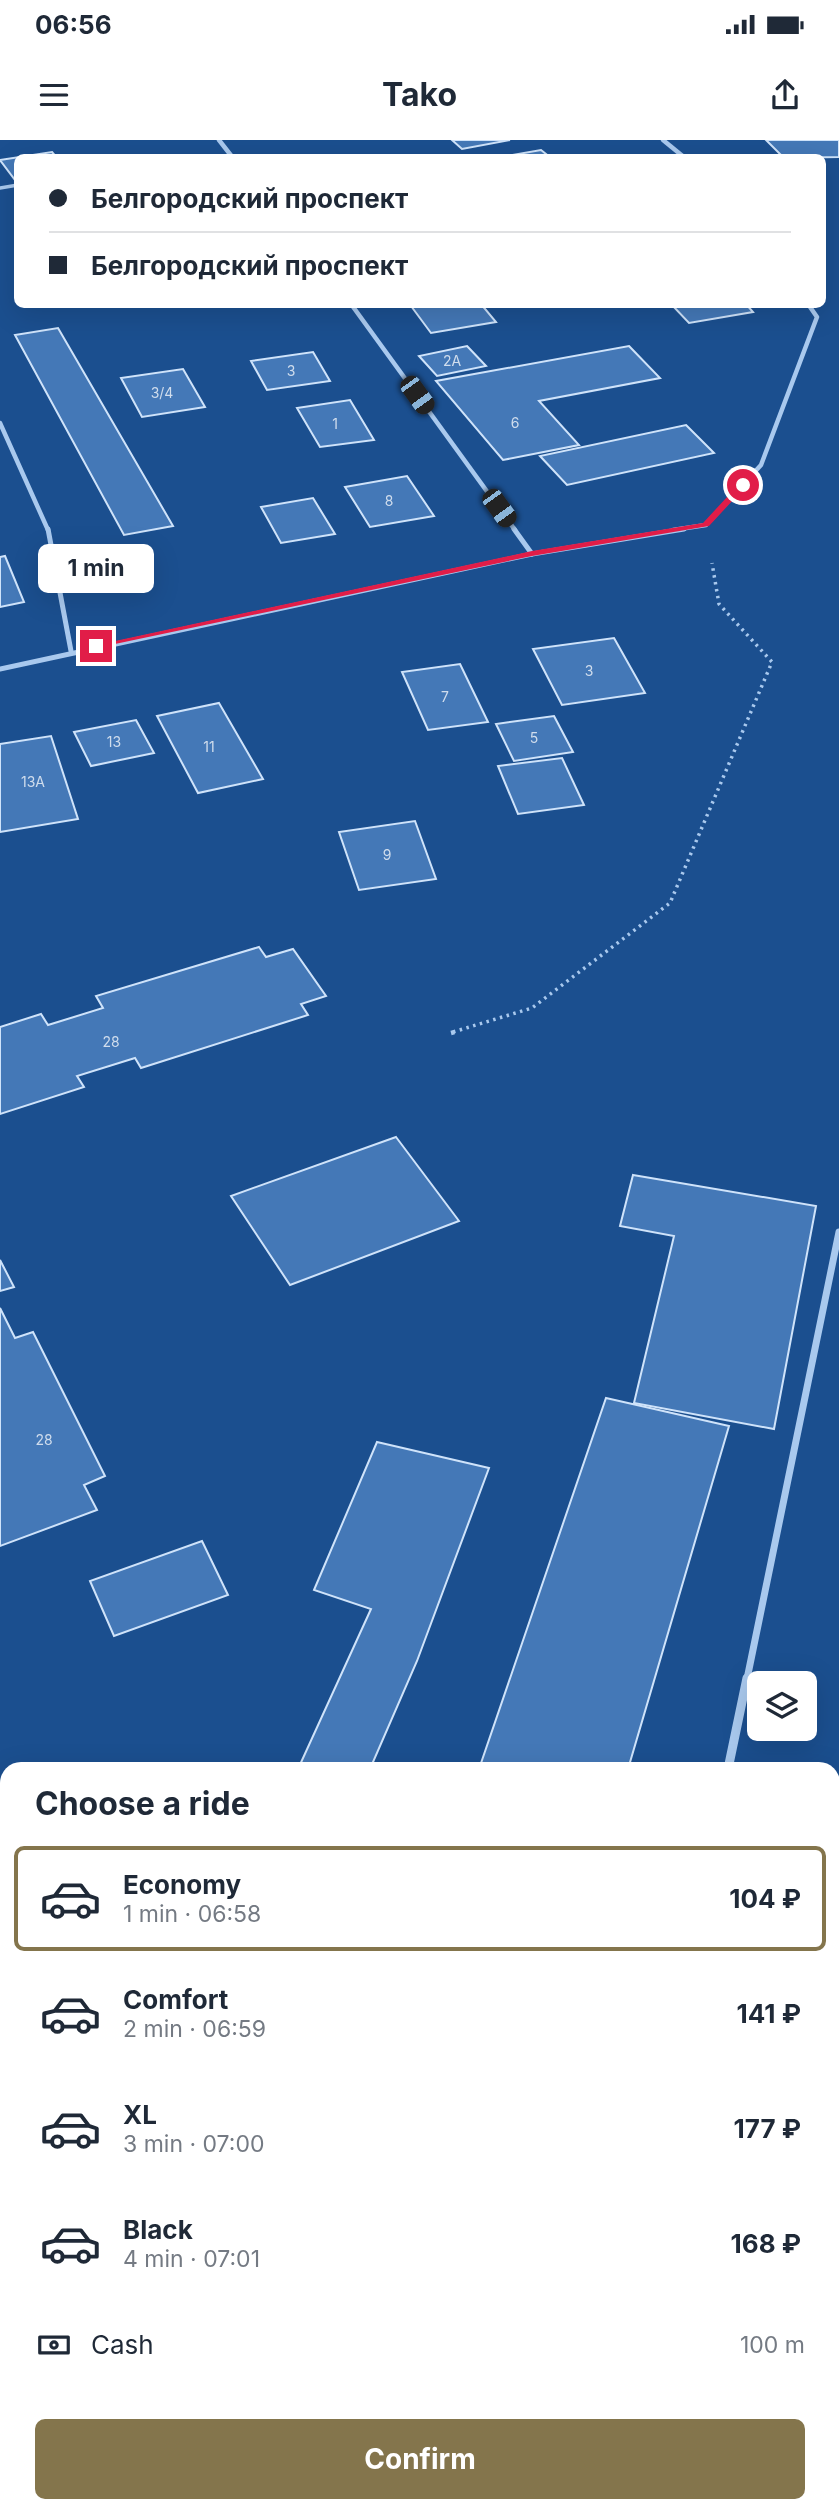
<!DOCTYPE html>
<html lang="en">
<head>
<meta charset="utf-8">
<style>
  :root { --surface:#fff; --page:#f2f2f3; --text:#1f2937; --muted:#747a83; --line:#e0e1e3; --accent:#84754c }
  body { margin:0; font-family:Inter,sans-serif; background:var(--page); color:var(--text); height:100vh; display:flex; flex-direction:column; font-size:26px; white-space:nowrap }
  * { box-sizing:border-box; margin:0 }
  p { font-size:23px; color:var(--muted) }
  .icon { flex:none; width:38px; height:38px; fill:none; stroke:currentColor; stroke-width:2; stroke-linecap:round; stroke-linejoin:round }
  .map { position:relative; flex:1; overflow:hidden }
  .panel { position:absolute; left:0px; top:1622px; width:840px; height:751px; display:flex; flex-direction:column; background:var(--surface); border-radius:21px 21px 0 0; box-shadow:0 7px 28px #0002 }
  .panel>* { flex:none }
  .guide { position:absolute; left:14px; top:14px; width:812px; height:154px; border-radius:10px; box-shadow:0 7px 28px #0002; display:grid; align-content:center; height:154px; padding:0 35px; background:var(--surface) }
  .controls { position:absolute; left:747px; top:1531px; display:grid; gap:14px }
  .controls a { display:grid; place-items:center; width:70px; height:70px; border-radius:10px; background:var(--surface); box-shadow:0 7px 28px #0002; font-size:35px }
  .end { position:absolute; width:32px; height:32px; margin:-16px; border:9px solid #e11d48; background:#fff; box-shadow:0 0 0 4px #fff }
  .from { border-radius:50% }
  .bubble { position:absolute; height:49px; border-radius:10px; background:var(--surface); box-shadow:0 7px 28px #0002; font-size:23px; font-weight:700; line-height:49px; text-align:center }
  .car { position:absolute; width:21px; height:42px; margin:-21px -10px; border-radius:9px; box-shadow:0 0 5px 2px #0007; background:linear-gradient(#222 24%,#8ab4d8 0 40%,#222 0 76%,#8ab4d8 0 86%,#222 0) }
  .guide b { display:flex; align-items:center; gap:24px; height:66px; font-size:26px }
  .guide b+b { border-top:2px solid var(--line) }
  .guide i { width:18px; height:18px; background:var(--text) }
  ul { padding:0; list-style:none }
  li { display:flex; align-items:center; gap:21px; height:105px; margin:0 14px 10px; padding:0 21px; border:4px solid transparent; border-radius:10px }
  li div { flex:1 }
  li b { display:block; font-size:26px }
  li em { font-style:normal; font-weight:700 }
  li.selected { border-color:var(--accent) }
  li>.icon { width:63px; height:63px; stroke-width:1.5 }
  h2 { padding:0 35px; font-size:32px; line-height:84px }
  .pay { display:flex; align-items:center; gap:18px; height:77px; padding:0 35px; font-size:26px }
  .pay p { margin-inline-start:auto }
  .button { display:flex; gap:14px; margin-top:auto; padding:14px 35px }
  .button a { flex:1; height:80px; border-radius:10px; background:var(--accent); color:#fff; font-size:28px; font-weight:700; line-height:80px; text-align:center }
  .status { display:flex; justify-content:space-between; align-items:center; height:49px; padding:0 35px; background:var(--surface); direction:ltr }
  .status svg { height:19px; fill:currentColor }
  header { display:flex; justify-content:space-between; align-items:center; height:91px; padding:0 35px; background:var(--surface); font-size:32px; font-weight:700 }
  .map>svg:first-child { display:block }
</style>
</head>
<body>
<div class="status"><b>06:56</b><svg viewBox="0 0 49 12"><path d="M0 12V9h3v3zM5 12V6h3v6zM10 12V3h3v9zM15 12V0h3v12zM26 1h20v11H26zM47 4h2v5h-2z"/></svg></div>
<header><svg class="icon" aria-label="menu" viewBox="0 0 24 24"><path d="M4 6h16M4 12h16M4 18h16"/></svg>Tako<svg class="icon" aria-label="share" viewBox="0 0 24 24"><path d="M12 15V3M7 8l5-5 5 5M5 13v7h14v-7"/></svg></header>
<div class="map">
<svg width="839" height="2372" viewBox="0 0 839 2372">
  <rect width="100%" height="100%" fill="#1b4f8f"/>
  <!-- building -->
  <g fill="#4478b7" stroke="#cfe3fa" stroke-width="2">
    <polygon points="452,0 510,0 462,9"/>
    <polygon points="766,0 839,0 839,17 784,18"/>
    <polygon points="541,10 551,18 495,18"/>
    <polygon points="52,12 57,18 18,18 18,44 0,20"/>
    <polygon points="420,164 481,164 496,182 431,193 411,166"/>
    <polygon points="671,164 746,164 753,172 689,183"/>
    <polygon points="58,188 173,386 124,395 15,195"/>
    <polygon points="467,206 486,226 437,236 419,216"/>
    <polygon points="629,206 660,238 539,261 579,305 503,320 436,241"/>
    <polygon points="313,212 330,241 267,250 251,221"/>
    <polygon points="183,229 205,267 142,277 121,238"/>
    <polygon points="350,260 374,300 320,307 297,268"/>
    <polygon points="686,285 714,313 567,345 540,316"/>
    <polygon points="407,336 434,376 370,387 345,347"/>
    <polygon points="313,358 335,394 281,403 261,367"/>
    <polygon points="5,416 24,462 0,467 0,417"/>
    <polygon points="614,498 645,553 562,565 533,509"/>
    <polygon points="460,524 488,582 428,590 402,532"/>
    <polygon points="219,563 263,639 198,653 157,576"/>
    <polygon points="554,576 573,612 514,621 496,584"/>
    <polygon points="136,580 154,613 91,626 74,592"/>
    <polygon points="51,596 78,679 0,692 0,604"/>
    <polygon points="562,618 584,665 518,674 498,626"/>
    <polygon points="415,681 436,739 359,750 339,692"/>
    <polygon points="259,807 266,817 293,809 326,856 301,864 308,875 141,928 135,918 77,936 84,947 0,974 0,887 41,874 48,885 103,868 96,856"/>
    <polygon points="396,997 459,1081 290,1145 231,1056"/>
    <polygon points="633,1035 816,1066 774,1289 634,1263 674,1096 620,1086"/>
    <polygon points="0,1120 14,1147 0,1151"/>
    <polygon points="0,1168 15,1198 33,1192 105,1336 84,1345 97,1370 0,1406"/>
    <polygon points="606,1258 729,1286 628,1629 479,1629"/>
    <polygon points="377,1302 489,1328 417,1521 370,1629 298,1629 371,1469 314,1450"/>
    <polygon points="202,1401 228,1455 114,1496 90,1441"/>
    <polygon points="0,1646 7,1663 7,1679 0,1682"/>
    <polygon points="33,2366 130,2366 129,2372 32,2372"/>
    <polygon points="280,2366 422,2366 420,2372 278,2372"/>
  </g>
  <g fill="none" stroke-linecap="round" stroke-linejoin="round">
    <!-- path-far1 -->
    <polyline stroke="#a9c9ee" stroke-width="3.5" stroke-dasharray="2.5 4.5" stroke-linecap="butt" points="453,892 532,868 670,763 772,522 719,464 712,423"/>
    <!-- path -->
    <polyline stroke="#a9c9ee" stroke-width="4.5" stroke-dasharray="3.5 5" stroke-linecap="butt" points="451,893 459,891"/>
    <!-- service -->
    <polyline stroke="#a9c9ee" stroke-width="3.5" points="0,48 18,45"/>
    <!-- minor-far3 -->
    <g stroke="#a9c9ee" stroke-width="4.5">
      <polyline points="219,0 233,18"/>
      <polyline points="663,0 685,18"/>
      <polyline points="351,164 515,390"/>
      <polyline points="0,283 48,390"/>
      <polyline points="673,390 706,385 761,325 817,177 808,164"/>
    </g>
    <!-- minor-far2 -->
    <g stroke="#a9c9ee" stroke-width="5">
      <polyline points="48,389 71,511"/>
      <polyline points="514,389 532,414"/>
      <polyline points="0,529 532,414 684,389"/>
    </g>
    <!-- minor-far1 -->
    <polyline stroke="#a9c9ee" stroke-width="7" points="747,1539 839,1092"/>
    <!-- minor -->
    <g stroke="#a9c9ee" stroke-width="9">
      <polyline points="728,1629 747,1538"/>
      <polyline points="200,2372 201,2366"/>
    </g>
  </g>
  <!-- route -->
  <polygon fill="#e11d48" points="740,343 747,345 709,386 532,416 96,508 92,506 532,411 703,383"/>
  <g text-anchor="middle" stroke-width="6" stroke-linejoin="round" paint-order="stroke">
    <!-- number labels -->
    <g font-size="14" fill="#d0dded">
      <text x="452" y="226">2А</text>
      <text x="291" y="236">3</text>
      <text x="162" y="258">3/4</text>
      <text x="515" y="288">6</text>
      <text x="335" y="289">1</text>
      <text x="389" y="366">8</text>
      <text x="589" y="536">3</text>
      <text x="445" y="562">7</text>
      <text x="534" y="603">5</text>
      <text x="114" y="607">13</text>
      <text x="209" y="612">11</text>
      <text x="33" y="647">13А</text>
      <text x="387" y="720">9</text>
      <text x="111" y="907">28</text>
      <text x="44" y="1305">28</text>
    </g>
  </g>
</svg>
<div class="controls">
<a><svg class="icon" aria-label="layers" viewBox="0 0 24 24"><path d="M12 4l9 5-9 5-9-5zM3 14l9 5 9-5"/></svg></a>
</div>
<i class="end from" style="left:743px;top:345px"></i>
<i class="end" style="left:96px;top:506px"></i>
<div class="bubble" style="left:38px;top:404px;width:116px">1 min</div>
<i class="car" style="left:417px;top:255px;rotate:144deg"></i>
<i class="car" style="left:499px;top:368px;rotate:144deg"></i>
<div class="guide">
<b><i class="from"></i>Белгородский проспект</b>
<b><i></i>Белгородский проспект</b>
</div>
<section class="panel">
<h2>Choose a ride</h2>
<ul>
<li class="selected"><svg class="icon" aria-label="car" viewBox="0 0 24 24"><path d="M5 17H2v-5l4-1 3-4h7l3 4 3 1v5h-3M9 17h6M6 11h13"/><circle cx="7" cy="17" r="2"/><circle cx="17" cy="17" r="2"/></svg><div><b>Economy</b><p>1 min · 06:58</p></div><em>104 ₽</em></li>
<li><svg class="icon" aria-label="car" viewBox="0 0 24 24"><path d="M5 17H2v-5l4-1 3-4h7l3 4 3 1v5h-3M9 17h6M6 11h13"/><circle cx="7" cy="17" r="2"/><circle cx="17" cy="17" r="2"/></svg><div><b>Comfort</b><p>2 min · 06:59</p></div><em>141 ₽</em></li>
<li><svg class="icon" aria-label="car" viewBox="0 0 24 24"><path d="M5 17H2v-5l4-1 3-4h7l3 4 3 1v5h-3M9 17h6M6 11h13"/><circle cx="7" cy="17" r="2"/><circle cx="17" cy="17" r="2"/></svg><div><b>XL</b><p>3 min · 07:00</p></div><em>177 ₽</em></li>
<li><svg class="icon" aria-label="car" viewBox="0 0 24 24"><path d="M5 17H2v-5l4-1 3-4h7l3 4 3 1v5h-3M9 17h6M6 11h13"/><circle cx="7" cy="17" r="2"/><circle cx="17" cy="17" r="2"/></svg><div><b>Black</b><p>4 min · 07:01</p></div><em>168 ₽</em></li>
</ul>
<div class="pay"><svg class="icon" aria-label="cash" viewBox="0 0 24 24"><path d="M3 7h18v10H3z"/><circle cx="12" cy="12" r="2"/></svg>Cash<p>100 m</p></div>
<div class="button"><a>Confirm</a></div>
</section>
</div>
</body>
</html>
